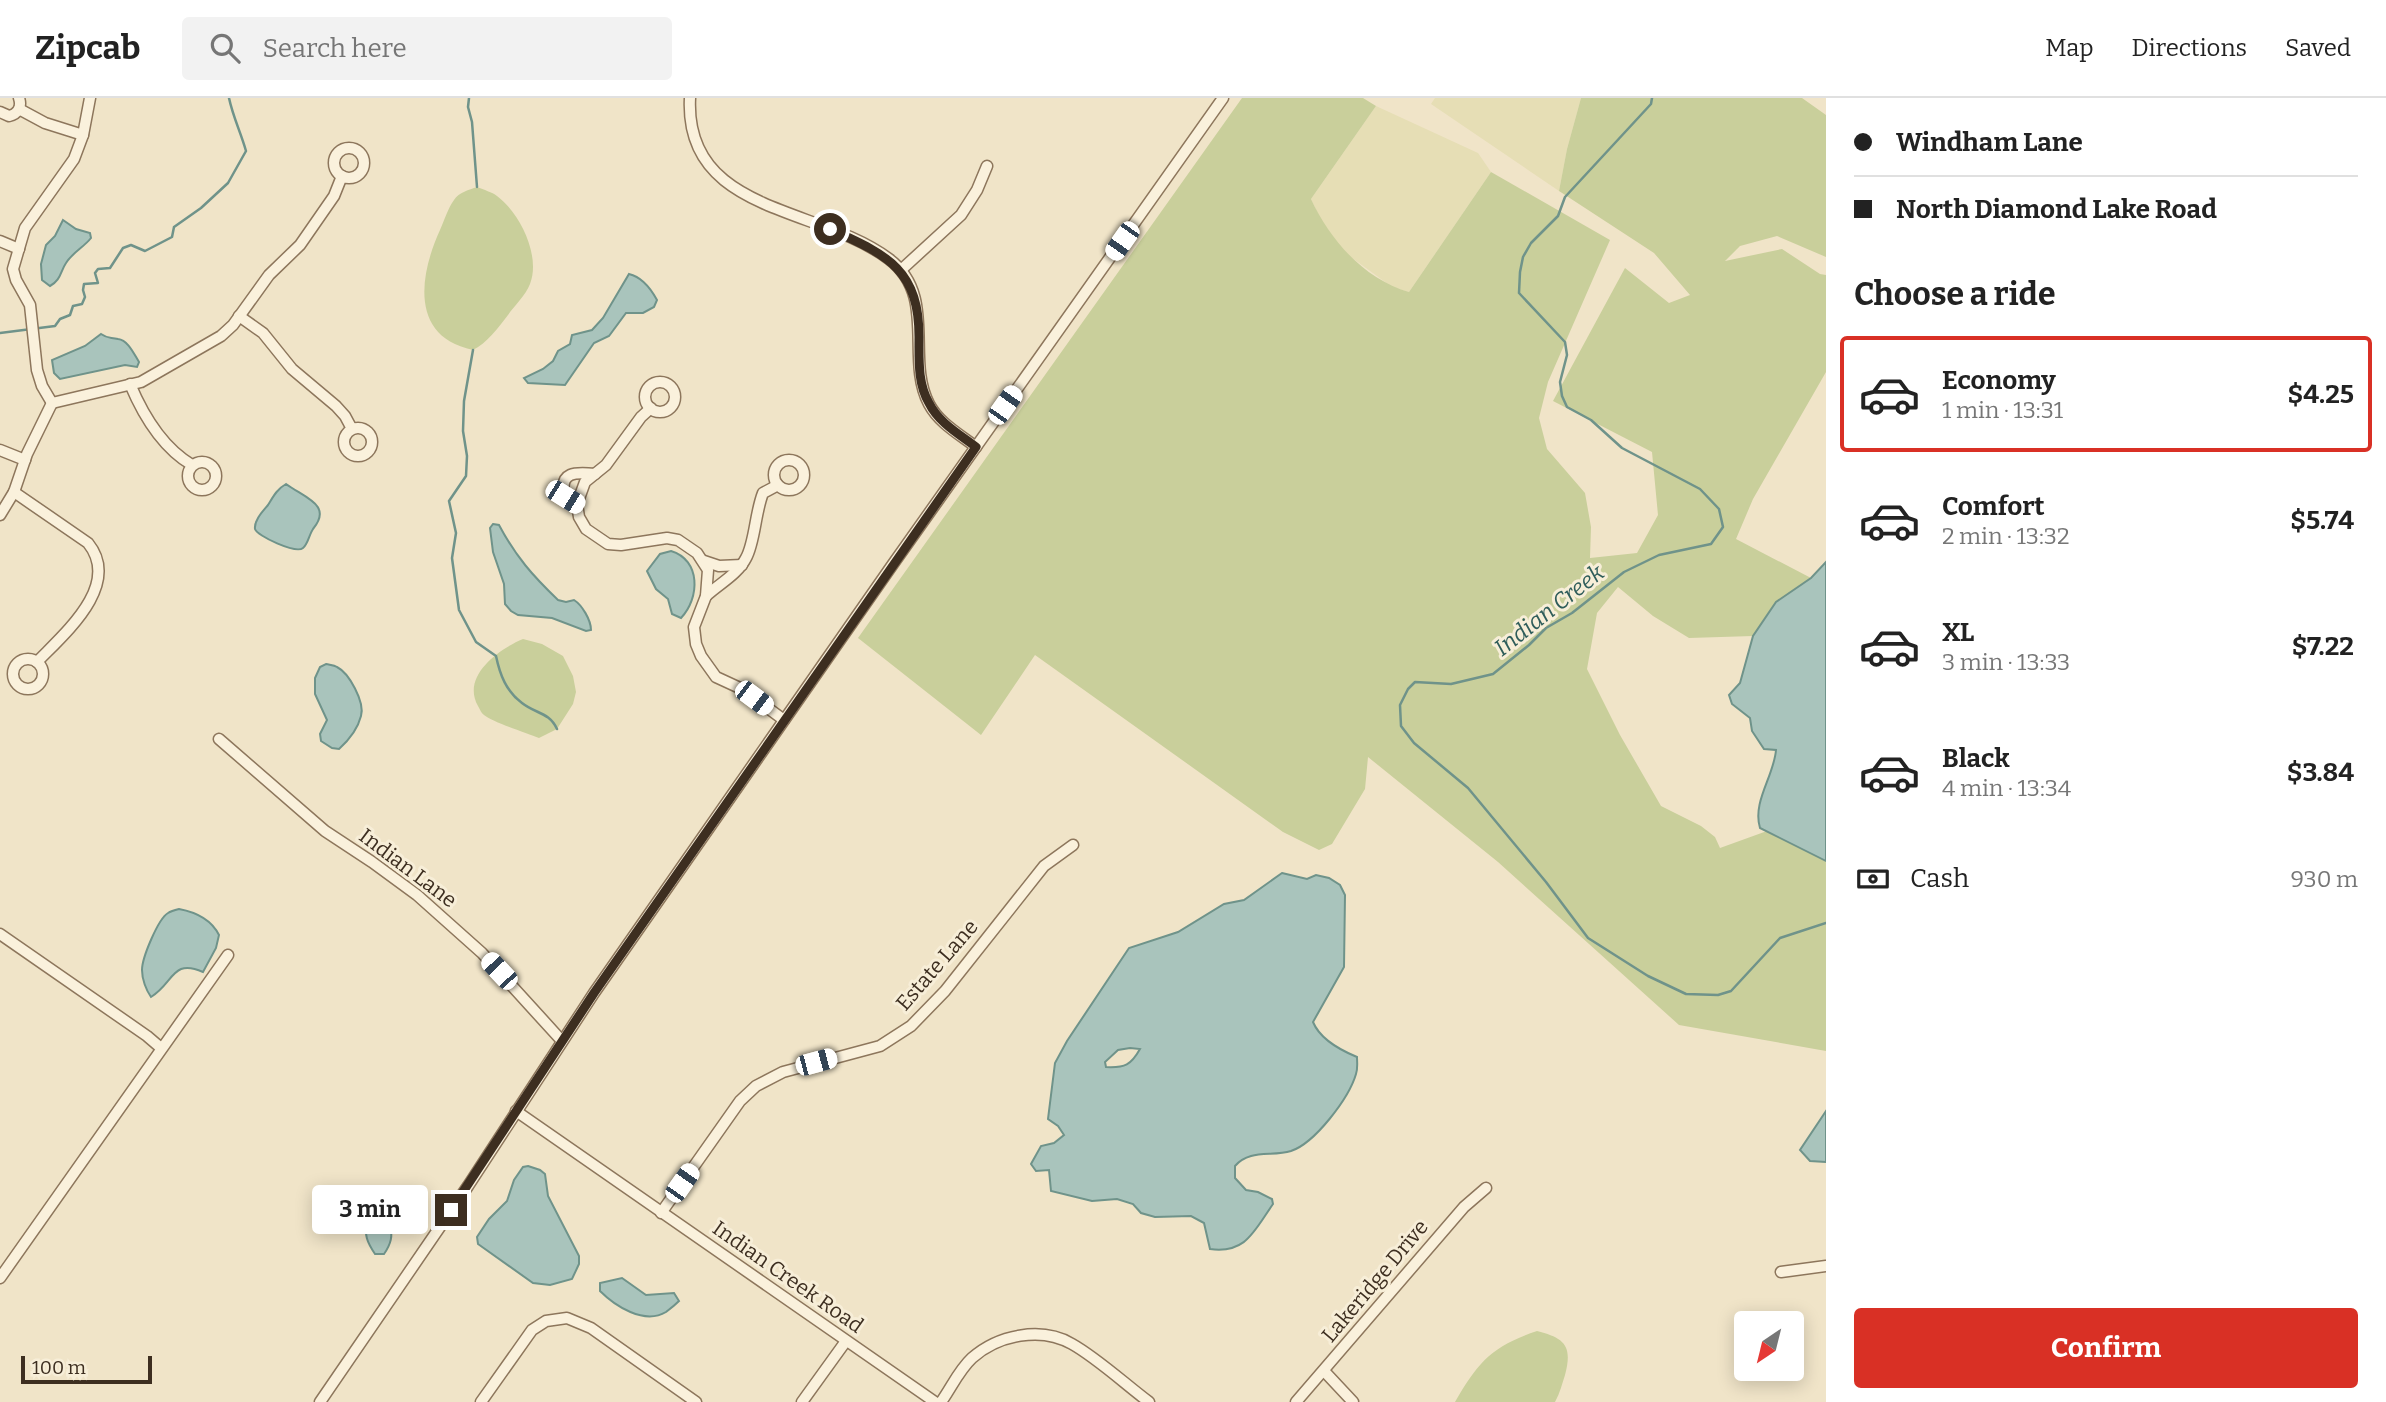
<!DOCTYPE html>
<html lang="en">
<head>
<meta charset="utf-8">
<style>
  :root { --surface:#fff; --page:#f2f2f2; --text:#222; --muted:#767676; --line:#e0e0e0; --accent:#d93025 }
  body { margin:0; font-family:Bitter,serif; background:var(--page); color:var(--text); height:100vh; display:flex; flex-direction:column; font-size:26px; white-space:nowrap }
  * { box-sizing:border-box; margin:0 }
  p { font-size:23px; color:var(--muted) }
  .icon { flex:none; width:38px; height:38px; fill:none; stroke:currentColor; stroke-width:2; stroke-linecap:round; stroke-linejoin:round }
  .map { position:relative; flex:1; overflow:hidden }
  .details { display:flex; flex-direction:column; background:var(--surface); width:560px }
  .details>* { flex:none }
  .banner { display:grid; align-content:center; height:154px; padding:0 28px; background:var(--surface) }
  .needle { width:46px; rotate:215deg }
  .tools { position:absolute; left:1734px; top:1213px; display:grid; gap:14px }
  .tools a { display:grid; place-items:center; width:70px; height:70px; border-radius:7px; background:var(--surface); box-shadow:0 4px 18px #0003; font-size:35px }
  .scale { position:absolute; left:21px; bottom:18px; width:131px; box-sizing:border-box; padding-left:7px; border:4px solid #3d2e20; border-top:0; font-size:19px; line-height:24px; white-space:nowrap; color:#3d2e20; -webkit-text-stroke:5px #f7eed8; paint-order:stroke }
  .end { position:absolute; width:32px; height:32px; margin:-16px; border:9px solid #3d2e20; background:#fff; box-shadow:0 0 0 4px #fff }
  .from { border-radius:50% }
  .bubble { position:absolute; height:49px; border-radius:7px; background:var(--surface); box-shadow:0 4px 18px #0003; font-size:23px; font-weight:700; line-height:49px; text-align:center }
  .car { position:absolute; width:21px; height:42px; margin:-21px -10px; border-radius:9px; box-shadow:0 0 5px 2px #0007; background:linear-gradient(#fff 24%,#345 0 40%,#fff 0 76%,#345 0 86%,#fff 0) }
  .banner b { display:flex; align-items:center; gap:24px; height:66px; font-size:26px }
  .banner b+b { border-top:2px solid var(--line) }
  .banner i { width:18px; height:18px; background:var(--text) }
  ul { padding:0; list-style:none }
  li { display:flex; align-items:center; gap:21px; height:116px; margin:0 14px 10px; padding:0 14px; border:4px solid transparent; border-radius:7px }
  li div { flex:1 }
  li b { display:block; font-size:26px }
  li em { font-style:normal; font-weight:700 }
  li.on { border-color:var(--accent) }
  li>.icon { width:63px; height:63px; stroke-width:1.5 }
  h2 { padding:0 28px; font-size:32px; line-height:84px }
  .pay { display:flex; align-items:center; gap:18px; height:77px; padding:0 28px; font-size:26px }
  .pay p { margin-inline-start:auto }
  .button { display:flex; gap:14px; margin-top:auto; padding:14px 28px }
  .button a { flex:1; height:80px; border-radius:7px; background:var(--accent); color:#fff; font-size:28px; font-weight:700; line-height:80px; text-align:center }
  header { display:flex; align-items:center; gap:42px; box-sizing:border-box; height:98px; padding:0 35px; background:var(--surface); border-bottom:2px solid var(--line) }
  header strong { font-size:33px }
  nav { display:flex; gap:38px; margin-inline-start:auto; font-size:24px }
  .search { width:490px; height:63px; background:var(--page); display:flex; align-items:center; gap:18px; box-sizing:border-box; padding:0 24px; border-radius:7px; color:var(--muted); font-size:26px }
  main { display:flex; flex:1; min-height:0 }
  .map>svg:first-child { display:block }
</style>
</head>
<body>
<header>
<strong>Zipcab</strong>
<div class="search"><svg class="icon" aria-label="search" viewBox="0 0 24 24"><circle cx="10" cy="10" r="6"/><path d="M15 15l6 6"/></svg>Search here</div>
<nav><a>Map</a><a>Directions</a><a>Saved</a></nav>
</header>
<main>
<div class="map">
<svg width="1826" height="1304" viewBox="0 0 1826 1304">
  <rect width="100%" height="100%" fill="#f0e4c8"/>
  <!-- farmland -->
  <g fill="#e6deb5">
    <polygon points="1435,0 1581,0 1567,51 1559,93 1431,6"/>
    <polygon points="1376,8 1478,55 1491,74 1409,194 1392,189 1344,154 1322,124 1311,101"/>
  </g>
  <!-- green -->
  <g fill="#c9cf9b">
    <path d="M1242,0H1363L1376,8L1311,101C1330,142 1364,181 1409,194L1491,74L1610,142L1548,284L1539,320L1547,351L1585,395L1591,429L1590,460L1637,455L1658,417L1652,354L1553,303L1625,170L1669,205L1690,197L1654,155L1559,93L1567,51L1581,0H1802L1826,17V159L1777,138L1740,148L1725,163L1782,151L1820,176L1826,177V274L1753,401L1736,441L1811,480L1776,504L1753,538L1689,540L1653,518L1618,489L1597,515L1587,571L1620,637L1661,708L1701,728L1715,739L1720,750L1767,733L1826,763V953L1679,927L1498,764L1368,659L1365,691L1332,746L1319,752L1283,734L1035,557L981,637L858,540Z"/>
    <path d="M477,89C484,92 492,94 497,98C520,115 541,158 530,186C526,197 514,208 508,217C498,230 487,245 473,252C410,239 419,178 440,132C444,123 448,110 454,102C459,94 469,92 477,89Z"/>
    <path d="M523,541L542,546L563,558L573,578L576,594L573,606L557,631L539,640C527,635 492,624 484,617C481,615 480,611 478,608C461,578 499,551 523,541Z"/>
    <path d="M1537,1233C1564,1240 1573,1247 1565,1277C1562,1286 1560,1295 1555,1304H1455C1478,1264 1492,1248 1537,1233Z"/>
  </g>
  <!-- water -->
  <g fill="#a9c4bc" stroke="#6f938a" stroke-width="2" fill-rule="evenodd">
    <path d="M63,122L76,131L90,135L91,140C84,149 72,155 66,165C60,174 61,182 50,188L42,182L41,166L46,147L55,138Z"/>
    <path d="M629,176C642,179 651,191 657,202L654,209L643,215H626L609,238L594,245L565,287L528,285L524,280L543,271L553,263L558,253L570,246L572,237L592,232L603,220Z"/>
    <path d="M101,236C108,241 110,239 118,241C128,242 134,256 139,264L137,269L125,267L60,281L54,275L52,262L85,248Z"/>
    <path d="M286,386C305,400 333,407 313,431C309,437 308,446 303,450C296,456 257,438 255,431C254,422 263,413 268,407C273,399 277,391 286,386Z"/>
    <path d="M493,426L499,427C516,459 533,478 558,502L566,504L574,502C582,507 591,522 591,532L586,533L552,520L518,517L511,513L505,506L504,486L493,454L490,430Z"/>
    <path d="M671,453C701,462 700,500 681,520L672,516L668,501L656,491L647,473L660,456Z"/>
    <path d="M1826,464V763L1760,730C1752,704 1774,678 1776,652L1764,651L1752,633L1750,620L1732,606L1729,597L1740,585L1753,538L1776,504L1811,480Z"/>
    <path d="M326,566C330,567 334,567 337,569C349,575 365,604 361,618C358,630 349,642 339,651L332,650L321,643L320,636L327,622L315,596V580L320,569Z"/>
    <path d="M1282,775L1307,781L1316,777L1329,780L1340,787L1345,797L1344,869L1313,924C1320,941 1340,952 1357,959C1357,965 1358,970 1356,976C1349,1000 1315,1045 1291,1053C1271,1059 1250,1051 1235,1068V1080L1246,1092L1258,1094L1272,1101L1273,1106C1254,1133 1246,1156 1210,1151L1204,1125L1191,1118L1155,1119L1141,1115L1133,1106L1117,1101L1092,1103L1051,1093L1049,1072L1036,1073L1031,1066L1041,1048L1054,1045L1064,1037L1058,1028L1048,1021L1055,965L1067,943L1129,850L1178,834L1224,806L1244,802ZM1130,950L1140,951C1131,967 1125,970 1106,969L1105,964L1118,952Z"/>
    <path d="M179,811C195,814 211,821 219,837L216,850L203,874C172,860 174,885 151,899C146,892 142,881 142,872C142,860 158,821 168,815C171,813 175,812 179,811Z"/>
    <polygon points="1826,1013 1826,1064 1810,1063 1800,1052"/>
    <polygon points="528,1068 540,1072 545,1076 548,1098 579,1158 579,1166 572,1181 550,1187 533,1185 478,1146 477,1139 489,1121 507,1103 514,1082 523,1069"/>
    <path d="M376,1117L390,1127C393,1138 391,1146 384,1156H375C367,1144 364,1137 367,1123Z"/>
    <path d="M622,1180L646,1197L674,1195L679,1203C675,1207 670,1211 666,1214C644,1227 615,1208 600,1193V1185Z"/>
  </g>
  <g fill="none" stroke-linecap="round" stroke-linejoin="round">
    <!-- stream -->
    <g stroke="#6f938a" stroke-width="2.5">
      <polyline points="469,0 468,9 472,24 477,89"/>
      <polyline points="1652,0 1651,6 1565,99 1558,118 1531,145 1523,159 1520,174 1519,195 1565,244 1567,257 1560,284 1562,298 1567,309 1591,322 1622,350 1700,391 1719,411 1723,429 1711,446 1659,457 1624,474 1572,515 1546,530 1529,547 1493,576 1451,586 1415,584 1408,591 1400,607 1401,628 1414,645 1468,690 1546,784 1588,840 1648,878 1686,896 1718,897 1731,893 1780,840 1826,825"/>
      <path d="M0,235L55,228L60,221L70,217L73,208L82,206L85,199L83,192L84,186L98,185L95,175L98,171L110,170L123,150L131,147L145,153L172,139L174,129L201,110L228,85L246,53C241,35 233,19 229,0"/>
      <path d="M473,252L464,303L463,333L467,358L466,378L449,403L456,435L452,460L459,512L476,544L496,558C500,577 506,593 522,605C536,616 549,614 557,631"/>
    </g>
    <!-- minor casing -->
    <g stroke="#8d765c" stroke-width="13">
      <g id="minor">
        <path d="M690,0C684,116 819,108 889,161C938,198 905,261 929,306C939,325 959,336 976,349"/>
        <polyline points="19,11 45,25 83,37"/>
        <path d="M0,14L9,18C18,16 22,9 19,0"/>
        <circle cx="349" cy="65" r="15"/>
        <polyline points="0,143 19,151"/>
        <polyline points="901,172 961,117 977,92 987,68"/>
        <polyline points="239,218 263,235 292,271 336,308 345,318 352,331"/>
        <circle cx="660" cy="299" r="15"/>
        <path d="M130,286C143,317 163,350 192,367"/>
        <polyline points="52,305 141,284 221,238 233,227 269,177 300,147 334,98 342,78"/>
        <polyline points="52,305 42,288 37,272 30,207 16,182 13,171 25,130 74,61 83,37 90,0"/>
        <polyline points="651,310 641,319 606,367 585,384 577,406 579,419 586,431 608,446 621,447 667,440 678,442 697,455 708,472 706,498 694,529 696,546 701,558 716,579 742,591 784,622"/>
        <circle cx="358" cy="344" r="14"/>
        <polyline points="0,352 25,362"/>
        <circle cx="789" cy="377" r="15"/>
        <circle cx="202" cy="378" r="14"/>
        <path d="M14,394L88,445C122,487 65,535 37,564"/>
        <path d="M577,406L565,399C558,373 576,374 595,376"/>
        <polyline points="0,417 14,394 27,356 52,305"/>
        <polyline points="704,463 719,468 742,467"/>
        <path d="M706,498C719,486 738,476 746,460C755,444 755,415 763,395L778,387"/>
        <circle cx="28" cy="576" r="15"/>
        <polyline points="219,641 325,733 372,764 417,797 482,855 562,943"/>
        <polyline points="0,836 147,938 161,950"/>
        <polyline points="516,1013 935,1304"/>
        <polyline points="661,1115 740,1003 756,988 783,974 880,948 911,928 945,893 1044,768 1073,747"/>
        <polyline points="1781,1174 1826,1168"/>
        <polyline points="0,1180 228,857"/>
        <polyline points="1324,1273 1353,1304"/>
        <polyline points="320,1304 468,1088 594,895 893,466 1223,0"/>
        <polyline points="481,1304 532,1232 546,1223 567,1220 591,1230 696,1304"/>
        <polyline points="802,1304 846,1243"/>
        <path d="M941,1304C951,1290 959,1272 972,1260C998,1237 1041,1228 1072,1246C1097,1260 1125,1286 1149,1304"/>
        <polyline points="1296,1304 1464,1109 1486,1090"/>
      </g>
    </g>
    <!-- minor -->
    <use href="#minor" stroke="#faf1dc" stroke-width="10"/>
  </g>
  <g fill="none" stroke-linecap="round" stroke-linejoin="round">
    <!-- route -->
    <path stroke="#3d2e20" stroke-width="9" d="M451,1112L594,895L976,349C959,336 939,325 929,305C918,286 919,264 919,242C920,171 887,157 830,131"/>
  </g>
  <g text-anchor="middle" stroke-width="6" stroke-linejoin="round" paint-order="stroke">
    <!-- street labels -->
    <g font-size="21" fill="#3d2e20" stroke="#f7eed8">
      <text transform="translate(408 770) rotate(37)" y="7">Indian Lane</text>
      <text transform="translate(937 867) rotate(-49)" y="7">Estate Lane</text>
      <text transform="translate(788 1179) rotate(35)" y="7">Indian Creek Road</text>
      <text transform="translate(1375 1183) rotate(-50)" y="7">Lakeridge Drive</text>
    </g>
    <!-- water labels -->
    <g font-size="23" font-style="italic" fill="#2f5d5a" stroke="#f7eed8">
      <text transform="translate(1549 512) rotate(-38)" y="8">Indian Creek</text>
    </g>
  </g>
</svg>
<div class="tools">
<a><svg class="needle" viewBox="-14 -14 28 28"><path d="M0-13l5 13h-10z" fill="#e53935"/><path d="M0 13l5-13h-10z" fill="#767676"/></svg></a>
</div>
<div class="scale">100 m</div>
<i class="end from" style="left:830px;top:131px"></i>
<i class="end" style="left:451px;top:1112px"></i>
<div class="bubble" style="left:312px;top:1087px;width:116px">3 min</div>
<i class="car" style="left:1122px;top:143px;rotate:215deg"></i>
<i class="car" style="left:1005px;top:307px;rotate:35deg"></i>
<i class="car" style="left:565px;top:399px;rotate:122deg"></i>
<i class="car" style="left:754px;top:600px;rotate:127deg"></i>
<i class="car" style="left:499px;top:873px;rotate:317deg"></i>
<i class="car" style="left:816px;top:964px;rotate:75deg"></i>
<i class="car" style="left:682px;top:1085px;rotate:35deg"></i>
</div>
<section class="details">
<div class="banner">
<b><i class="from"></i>Windham Lane</b>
<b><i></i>North Diamond Lake Road</b>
</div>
<h2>Choose a ride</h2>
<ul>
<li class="on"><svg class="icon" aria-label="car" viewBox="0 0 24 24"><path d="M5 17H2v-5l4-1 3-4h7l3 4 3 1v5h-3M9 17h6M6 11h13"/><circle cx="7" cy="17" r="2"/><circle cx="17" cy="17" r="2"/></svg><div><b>Economy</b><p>1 min · 13:31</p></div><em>$4.25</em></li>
<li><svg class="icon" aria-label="car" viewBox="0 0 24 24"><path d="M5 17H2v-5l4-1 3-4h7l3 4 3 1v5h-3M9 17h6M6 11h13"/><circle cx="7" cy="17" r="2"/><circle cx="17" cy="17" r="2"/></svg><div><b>Comfort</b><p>2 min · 13:32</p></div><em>$5.74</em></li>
<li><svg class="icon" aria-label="car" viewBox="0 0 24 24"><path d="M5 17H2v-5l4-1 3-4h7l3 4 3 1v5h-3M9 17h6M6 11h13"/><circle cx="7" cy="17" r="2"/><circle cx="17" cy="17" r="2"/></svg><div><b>XL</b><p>3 min · 13:33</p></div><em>$7.22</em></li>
<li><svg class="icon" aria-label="car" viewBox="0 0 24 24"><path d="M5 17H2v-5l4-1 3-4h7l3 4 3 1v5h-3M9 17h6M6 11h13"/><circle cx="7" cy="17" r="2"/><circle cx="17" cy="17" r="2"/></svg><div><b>Black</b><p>4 min · 13:34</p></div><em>$3.84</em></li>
</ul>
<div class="pay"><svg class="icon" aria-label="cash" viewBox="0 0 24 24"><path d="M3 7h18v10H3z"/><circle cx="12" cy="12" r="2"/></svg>Cash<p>930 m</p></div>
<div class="button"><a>Confirm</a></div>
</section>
</main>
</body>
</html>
